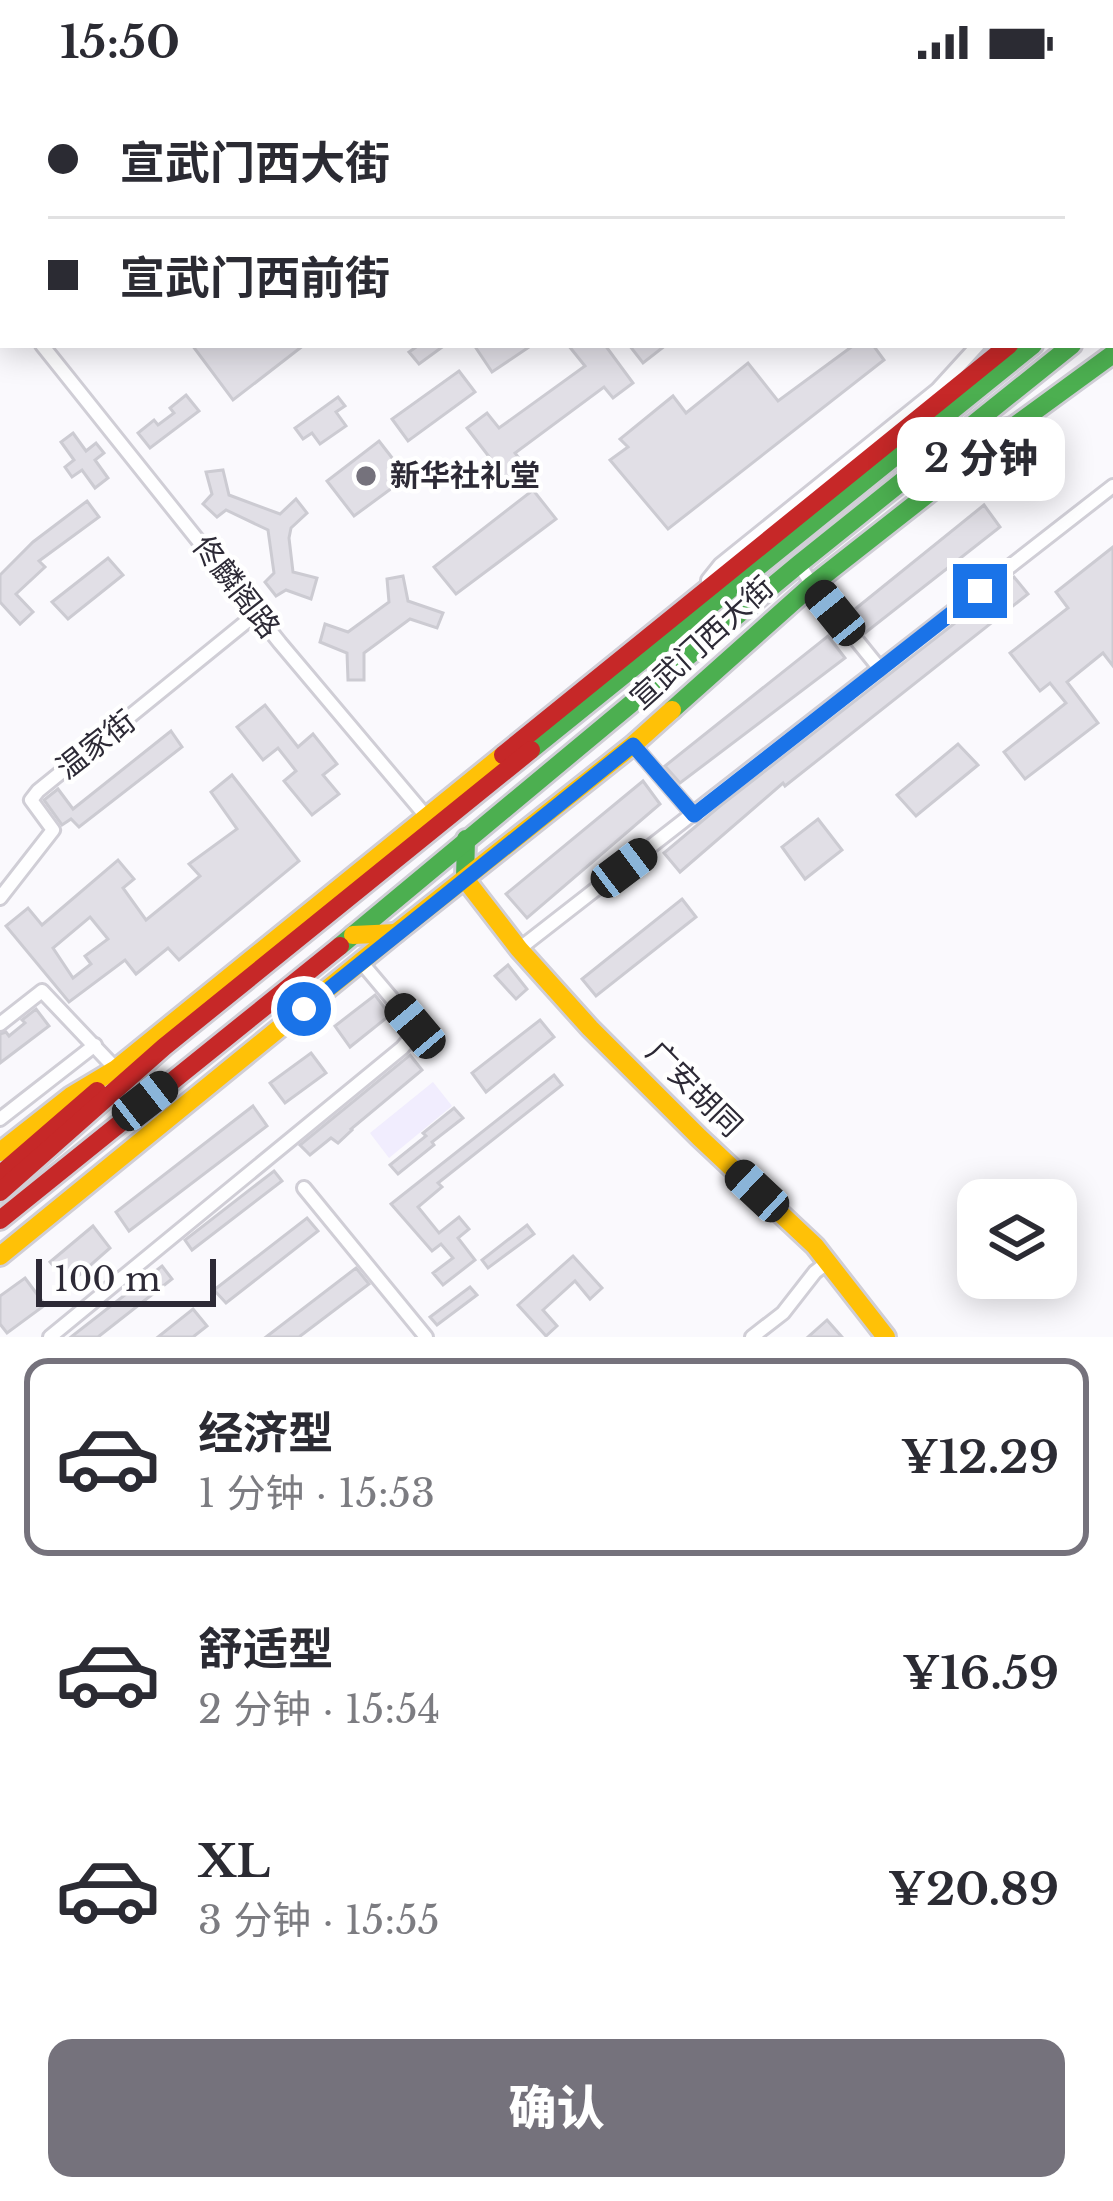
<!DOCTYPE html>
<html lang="zh">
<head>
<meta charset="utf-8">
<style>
  :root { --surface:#fff; --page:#f7f7f7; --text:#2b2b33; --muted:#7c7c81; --line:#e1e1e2; --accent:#75727c }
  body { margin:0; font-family:"Libre Baskerville","Noto Sans SC",serif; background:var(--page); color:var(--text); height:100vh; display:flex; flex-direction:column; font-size:45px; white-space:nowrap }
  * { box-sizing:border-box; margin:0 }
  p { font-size:39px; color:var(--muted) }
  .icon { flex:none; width:66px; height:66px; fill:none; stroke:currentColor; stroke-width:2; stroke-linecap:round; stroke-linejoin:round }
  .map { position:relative; height:1253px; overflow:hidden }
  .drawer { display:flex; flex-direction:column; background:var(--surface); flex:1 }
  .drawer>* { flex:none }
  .hud { position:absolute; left:0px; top:0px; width:1113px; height:264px; box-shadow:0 6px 30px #0003; display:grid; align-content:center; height:264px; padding:0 48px; background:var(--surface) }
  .tools { position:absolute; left:957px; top:1095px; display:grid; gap:24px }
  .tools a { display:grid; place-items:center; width:120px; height:120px; border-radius:24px; background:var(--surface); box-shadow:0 6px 30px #0003; font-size:60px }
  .scale { position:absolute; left:36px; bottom:30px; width:180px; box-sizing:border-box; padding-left:12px; border:6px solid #2d2a36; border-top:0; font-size:33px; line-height:42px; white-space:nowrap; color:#2d2a36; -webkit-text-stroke:9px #fff; paint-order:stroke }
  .end { position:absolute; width:54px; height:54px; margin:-27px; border:15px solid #1a73e8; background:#fff; box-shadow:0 0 0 6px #fff }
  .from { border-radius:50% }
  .bubble { position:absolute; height:84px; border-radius:24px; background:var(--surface); box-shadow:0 6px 30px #0003; font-size:39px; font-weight:800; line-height:84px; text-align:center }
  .car { position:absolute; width:36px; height:72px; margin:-36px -18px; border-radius:15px; box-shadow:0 0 9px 3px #0007; background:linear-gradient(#222 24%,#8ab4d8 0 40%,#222 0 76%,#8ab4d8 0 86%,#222 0) }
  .hud b { display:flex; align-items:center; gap:42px; height:114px; font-size:45px }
  .hud b+b { border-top:3px solid var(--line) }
  .hud i { width:30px; height:30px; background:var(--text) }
  ul { padding:21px 0 0; list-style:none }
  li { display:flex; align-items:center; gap:36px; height:198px; margin:0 24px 18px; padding:0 24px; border:6px solid transparent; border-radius:24px }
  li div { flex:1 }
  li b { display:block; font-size:45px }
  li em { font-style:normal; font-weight:800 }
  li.current { border-color:var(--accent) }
  li>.icon { width:108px; height:108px; stroke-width:1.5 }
  .primary-button { display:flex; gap:24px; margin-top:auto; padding:24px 48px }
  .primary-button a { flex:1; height:138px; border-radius:24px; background:var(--accent); color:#fff; font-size:48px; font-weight:800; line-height:138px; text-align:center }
  .status { display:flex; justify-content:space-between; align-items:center; height:84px; padding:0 60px; background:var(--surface); direction:ltr }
  .status svg { height:33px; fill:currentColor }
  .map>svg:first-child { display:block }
</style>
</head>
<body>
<div class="status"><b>15:50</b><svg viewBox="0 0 49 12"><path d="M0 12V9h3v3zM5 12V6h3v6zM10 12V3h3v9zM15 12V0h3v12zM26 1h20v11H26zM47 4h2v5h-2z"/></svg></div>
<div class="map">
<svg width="1113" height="1253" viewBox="0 0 1113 1253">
  <rect width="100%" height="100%" fill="#faf9fd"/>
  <!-- green -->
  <polygon fill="#f1edfe" points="433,998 452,1022 389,1074 370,1049"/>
  <!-- building -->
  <g fill="#e1dfe6" stroke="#cccbd2" stroke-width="3" fill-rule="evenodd">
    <polygon points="192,261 304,261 233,316"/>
    <polygon points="419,261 445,261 419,280 409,268"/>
    <polygon points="474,261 532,261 492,288"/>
    <polygon points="568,261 605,261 633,299 613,314 604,303 515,369 527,385 510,400 467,344 487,329 499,344 585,282"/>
    <polygon points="629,261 666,261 643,279"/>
    <polygon points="854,261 873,261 884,276 668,445 610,376 628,363 620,355 673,312 686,329 748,279 778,317"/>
    <polygon points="459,287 475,308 408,357 392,335"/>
    <polygon points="186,311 199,327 150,364 138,349 154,336 158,341 174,329 170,324"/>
    <polygon points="338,313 345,322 336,328 346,342 320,360 312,349 303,355 295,344"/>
    <polygon points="73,349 86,367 96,359 104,369 95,376 108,394 95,404 82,386 72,393 65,383 74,376 61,358"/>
    <polygon points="379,357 407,393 354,432 327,397"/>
    <polygon points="223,386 229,411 280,430 296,415 307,429 291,444 289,454 293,488 317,494 311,515 286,506 276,512 265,498 274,489 268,446 226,426 217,433 203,420 212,410 206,388"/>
    <polygon points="533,406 556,435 456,510 434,483"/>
    <polygon points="87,417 99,433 39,477 45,483 16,510 33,528 20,540 0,518 0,491 33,458"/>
    <polygon points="984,421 1000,443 865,549 849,530"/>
    <polygon points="1113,463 1113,582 1103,569 1067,598 1098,639 1025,695 1004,668 1066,619 1050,599 1040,607 1010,569 1068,524 1056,508"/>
    <polygon points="108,474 123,491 68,535 52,518"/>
    <polygon points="403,492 408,517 443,529 437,544 410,535 364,569 364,596 348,596 347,569 320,558 325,540 348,548 389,518 387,495"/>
    <polygon points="1014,493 1028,510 785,702 783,699 680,788 664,769 720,722"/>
    <polygon points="828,552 845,574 680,699 665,682"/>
    <polygon points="265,621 298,663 313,650 337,680 323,691 339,710 312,731 284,697 296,687 278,664 263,676 237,643"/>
    <polygon points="171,647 182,663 79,743 71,735 62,741 44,716 58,705 73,725"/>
    <polygon points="958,660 978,681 916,732 897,711"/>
    <path d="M232,691L299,777L179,876L168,864L136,890L125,876L69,918L6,842L28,824L42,841L118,776L134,795L123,804L146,836L200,792L189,780L237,745L211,708ZM90,833L108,855L85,872L91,880L73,894L53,864Z"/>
    <polygon points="643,697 660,720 527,834 506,810"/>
    <polygon points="818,735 842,766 805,795 782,763"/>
    <polygon points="682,815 696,833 596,912 582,895"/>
    <polygon points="508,881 527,905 516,915 495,892"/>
    <polygon points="375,911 390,931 350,963 335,942"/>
    <polygon points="36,925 49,942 0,979 0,950 6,948 9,952 25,939 22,936"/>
    <polygon points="540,936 554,953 486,1008 472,989"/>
    <polygon points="311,969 326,989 285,1019 270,999"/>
    <polygon points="410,971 422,986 351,1045 352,1046 338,1059 331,1054 310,1071 300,1061"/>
    <polygon points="554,991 562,1001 438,1099 442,1103 418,1123 439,1149 459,1133 469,1145 458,1154 475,1176 443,1201 433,1189 453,1174 441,1160 432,1167 391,1120"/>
    <polygon points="253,1022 267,1042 129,1147 116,1128"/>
    <polygon points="454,1024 463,1034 432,1058 434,1061 398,1090 390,1081 426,1052 423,1049"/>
    <polygon points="274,1087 282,1097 192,1166 185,1156"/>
    <polygon points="307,1134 318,1147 226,1219 214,1206"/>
    <polygon points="527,1141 534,1150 488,1184 482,1176"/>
    <polygon points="93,1142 110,1164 69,1200 50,1178"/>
    <polygon points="573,1172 602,1204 590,1215 575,1197 543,1226 557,1242 546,1252 518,1221"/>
    <polygon points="162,1182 172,1195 98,1253 71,1253"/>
    <polygon points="356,1184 369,1200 299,1253 266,1253"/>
    <polygon points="25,1194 45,1221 7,1249 0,1240 0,1212"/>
    <polygon points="470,1203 477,1211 437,1241 430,1233"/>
    <polygon points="193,1225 207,1242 193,1253 158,1253"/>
    <polygon points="827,1236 842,1253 808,1253"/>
  </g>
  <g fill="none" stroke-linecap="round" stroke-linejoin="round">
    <!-- street casing -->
    <g stroke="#d0ced6" stroke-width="18">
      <g id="street">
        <polyline points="0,206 3,210"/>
        <polyline points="42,261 280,559 430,737"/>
        <polyline points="799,480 812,501 880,585"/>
        <polyline points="708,496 720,481 937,306 978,261"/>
        <polyline points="633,661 694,731"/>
        <polyline points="0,814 53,746 31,716 38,707 257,529"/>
        <polyline points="519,865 1113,402"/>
        <polyline points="0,940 42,907 116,985"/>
        <polyline points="0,1035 95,961"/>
        <polyline points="304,1104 426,1253"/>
        <polyline points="50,1253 402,964 413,951 415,942 361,878"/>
        <polyline points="752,1253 783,1229 815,1188 828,1178"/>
      </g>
    </g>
    <!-- fast casing -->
    <g stroke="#d0ced6" stroke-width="24">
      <g id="fast">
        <polyline points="1110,162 1113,165"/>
        <polyline points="1110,230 1113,228"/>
        <polyline points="1110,246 1113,249"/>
        <polyline points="672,626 812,501 1013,343 1113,270"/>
        <polyline points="531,666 1033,261"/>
        <polyline points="465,795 466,755"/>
        <polyline points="340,862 799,480 1072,261"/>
      </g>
    </g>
    <!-- slow casing -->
    <g stroke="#d0ced6" stroke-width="24">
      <g id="slow">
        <polyline points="914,0 916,3"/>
        <polyline points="977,0 979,3"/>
        <polyline points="1006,0 1009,3"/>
        <polyline points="1110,126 1113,129"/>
        <polyline points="465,795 519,865 590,944 699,1053 815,1162 886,1253"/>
        <polyline points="353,851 396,849"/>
        <polyline points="0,1068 71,1012 116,985 503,671"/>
        <polyline points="0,1172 396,849 633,661 672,626"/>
      </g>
    </g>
    <!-- jam casing -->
    <g stroke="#d0ced6" stroke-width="24">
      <g id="jam">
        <polyline points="935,0 937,3"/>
        <polyline points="1110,198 1113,195"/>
        <polyline points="1110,211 1113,214"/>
        <polyline points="967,351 1013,343"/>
        <polyline points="503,671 1009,261"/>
        <polyline points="0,1091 97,1007"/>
        <polyline points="0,1108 164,963 531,666"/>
        <polyline points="0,1136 340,862"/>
      </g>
    </g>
    <!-- street -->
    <use href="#street" stroke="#fefeff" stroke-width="12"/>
    <!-- fast -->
    <use href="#fast" stroke="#4caf50" stroke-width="18"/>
    <!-- slow -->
    <use href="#slow" stroke="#ffc107" stroke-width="18"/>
    <!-- jam -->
    <use href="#jam" stroke="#c62828" stroke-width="18"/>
  </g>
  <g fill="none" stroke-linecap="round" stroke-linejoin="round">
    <!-- route -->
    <polyline stroke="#1a73e8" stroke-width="15" points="304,925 633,661 694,731 980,507"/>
  </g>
  <!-- markers -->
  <circle fill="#75727c" stroke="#fff" stroke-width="4.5" cx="366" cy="392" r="12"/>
  <g text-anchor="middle" stroke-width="9" stroke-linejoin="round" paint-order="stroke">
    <!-- poi labels -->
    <g font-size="30" font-weight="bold" fill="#2d2a36" stroke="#fff" text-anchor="start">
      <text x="390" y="402">新华社礼堂</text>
    </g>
    <!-- street labels -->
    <g font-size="30" fill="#2d2a36" stroke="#fff">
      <text transform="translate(236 503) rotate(52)" y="10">佟麟阁路</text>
      <text transform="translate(702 559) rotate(-42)" y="10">宣武门西大街</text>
      <text transform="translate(96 661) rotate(-38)" y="10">温家街</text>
      <text transform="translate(694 1005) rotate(45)" y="10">广安胡同</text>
    </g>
  </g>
</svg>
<div class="tools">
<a><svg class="icon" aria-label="layers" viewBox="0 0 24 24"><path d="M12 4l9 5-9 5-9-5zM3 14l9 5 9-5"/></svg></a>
</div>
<div class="scale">100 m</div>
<i class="end from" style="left:304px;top:925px"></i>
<i class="end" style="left:980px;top:507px"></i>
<div class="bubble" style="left:897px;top:333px;width:168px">2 分钟</div>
<i class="car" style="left:835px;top:529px;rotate:321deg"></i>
<i class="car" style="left:624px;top:784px;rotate:53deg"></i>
<i class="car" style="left:415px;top:942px;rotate:320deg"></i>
<i class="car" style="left:145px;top:1017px;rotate:52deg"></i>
<i class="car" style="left:757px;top:1107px;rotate:313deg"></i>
<div class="hud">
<b><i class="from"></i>宣武门西大街</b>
<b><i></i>宣武门西前街</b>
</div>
</div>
<section class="drawer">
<ul>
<li class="current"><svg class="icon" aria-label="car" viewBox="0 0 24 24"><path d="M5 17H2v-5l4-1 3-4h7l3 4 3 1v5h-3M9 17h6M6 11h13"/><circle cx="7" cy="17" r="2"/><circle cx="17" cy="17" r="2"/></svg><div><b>经济型</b><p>1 分钟 · 15:53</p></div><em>¥12.29</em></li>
<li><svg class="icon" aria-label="car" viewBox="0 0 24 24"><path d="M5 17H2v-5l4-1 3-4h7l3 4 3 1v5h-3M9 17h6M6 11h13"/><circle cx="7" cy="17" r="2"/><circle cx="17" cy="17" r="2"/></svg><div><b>舒适型</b><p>2 分钟 · 15:54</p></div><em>¥16.59</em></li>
<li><svg class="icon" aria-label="car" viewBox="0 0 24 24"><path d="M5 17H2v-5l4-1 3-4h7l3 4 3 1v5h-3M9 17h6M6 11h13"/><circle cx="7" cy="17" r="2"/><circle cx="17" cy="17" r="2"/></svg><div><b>XL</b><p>3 分钟 · 15:55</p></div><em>¥20.89</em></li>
</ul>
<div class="primary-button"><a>确认</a></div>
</section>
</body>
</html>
